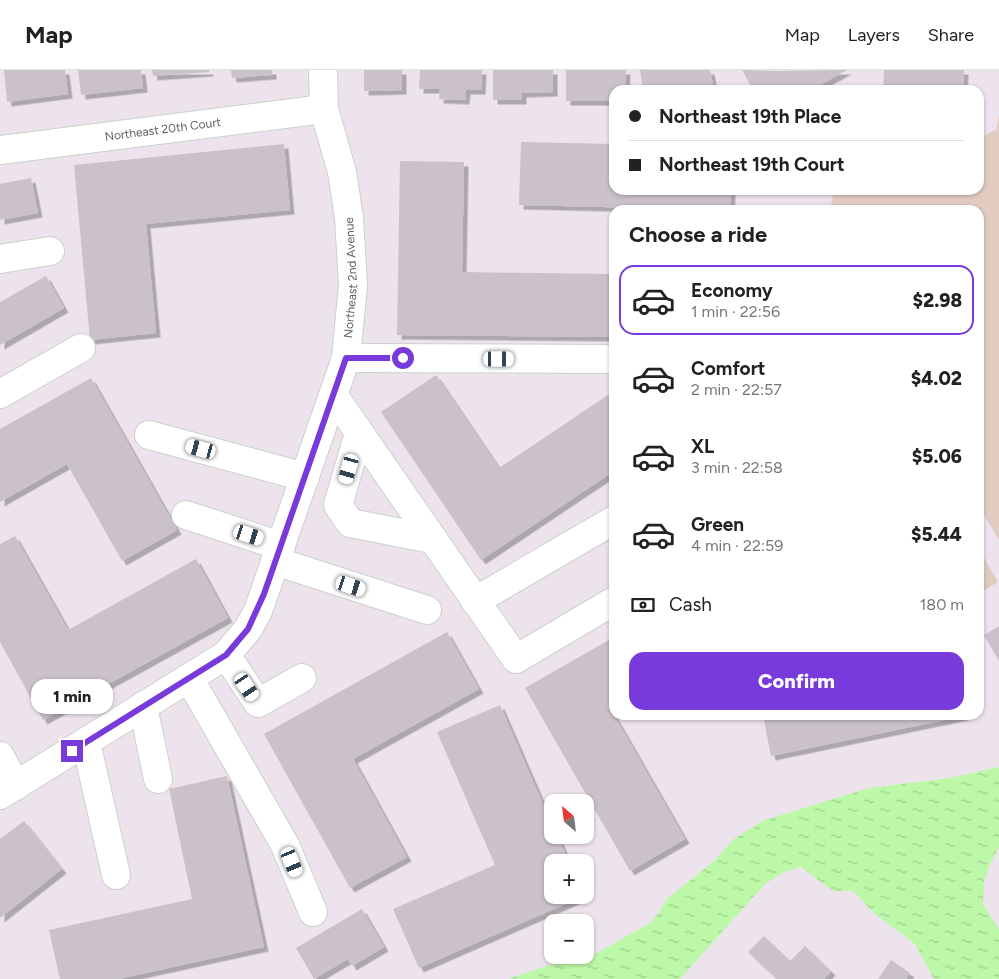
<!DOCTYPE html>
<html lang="en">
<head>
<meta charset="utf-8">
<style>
  :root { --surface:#fff; --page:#f2f2f2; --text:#222; --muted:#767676; --line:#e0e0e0; --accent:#793adb }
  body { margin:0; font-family:Figtree,sans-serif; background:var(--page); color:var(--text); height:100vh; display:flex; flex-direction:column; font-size:19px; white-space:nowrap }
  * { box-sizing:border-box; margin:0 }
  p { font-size:16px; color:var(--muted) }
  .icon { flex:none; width:28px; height:28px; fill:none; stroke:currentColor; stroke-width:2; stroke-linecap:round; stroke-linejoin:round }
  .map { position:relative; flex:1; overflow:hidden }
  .panel { position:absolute; left:609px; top:135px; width:375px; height:515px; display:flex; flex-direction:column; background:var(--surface); border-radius:15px; box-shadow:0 1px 4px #0004 }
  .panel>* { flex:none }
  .top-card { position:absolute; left:609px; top:15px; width:375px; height:110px; border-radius:15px; box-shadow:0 1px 4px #0004; display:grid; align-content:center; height:110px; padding:0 20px; background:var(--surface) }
  .needle { width:32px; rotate:332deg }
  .tools { position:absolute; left:544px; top:724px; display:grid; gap:10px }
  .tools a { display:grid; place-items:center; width:50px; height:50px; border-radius:10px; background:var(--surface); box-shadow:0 1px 4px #0004; font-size:25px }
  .end { position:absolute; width:22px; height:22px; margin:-11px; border:6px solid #793adb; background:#fff; box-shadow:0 0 0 2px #fff }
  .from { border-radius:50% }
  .bubble { position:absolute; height:35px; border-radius:15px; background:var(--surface); box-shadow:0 1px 4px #0004; font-size:16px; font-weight:800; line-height:35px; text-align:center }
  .car { position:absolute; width:15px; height:30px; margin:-15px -8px; border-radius:6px; box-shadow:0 0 4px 1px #0007; background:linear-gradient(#fff 24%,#345 0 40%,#fff 0 76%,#345 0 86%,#fff 0) }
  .top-card b { display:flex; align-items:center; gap:18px; height:48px; font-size:19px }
  .top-card b+b { border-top:1px solid var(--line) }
  .top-card i { width:12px; height:12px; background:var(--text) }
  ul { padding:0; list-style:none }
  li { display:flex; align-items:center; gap:15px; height:70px; margin:0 10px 8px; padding:0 10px; border:2px solid transparent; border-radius:15px }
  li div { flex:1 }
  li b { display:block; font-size:19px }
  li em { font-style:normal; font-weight:800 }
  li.active { border-color:var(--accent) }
  li>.icon { width:45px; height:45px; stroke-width:1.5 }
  h2 { padding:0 20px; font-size:22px; line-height:60px }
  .pay { display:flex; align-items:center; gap:12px; height:55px; padding:0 20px; font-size:19px }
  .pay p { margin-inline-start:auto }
  .primary-button { display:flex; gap:10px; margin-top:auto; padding:10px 20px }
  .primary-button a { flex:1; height:58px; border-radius:15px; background:var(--accent); color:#fff; font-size:20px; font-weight:800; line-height:58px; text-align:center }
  header { display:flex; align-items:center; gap:30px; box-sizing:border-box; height:70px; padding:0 25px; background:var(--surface); border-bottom:1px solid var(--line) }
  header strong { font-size:24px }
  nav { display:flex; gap:28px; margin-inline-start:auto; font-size:18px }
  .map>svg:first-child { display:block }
</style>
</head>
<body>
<header>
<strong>Map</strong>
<nav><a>Map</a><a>Layers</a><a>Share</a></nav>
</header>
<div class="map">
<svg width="999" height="909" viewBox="0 0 999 909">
  <defs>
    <pattern id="water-ripples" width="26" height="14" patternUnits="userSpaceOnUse" patternTransform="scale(1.25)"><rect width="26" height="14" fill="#bcf8a7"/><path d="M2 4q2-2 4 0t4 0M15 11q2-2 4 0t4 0" fill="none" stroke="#9ccc8b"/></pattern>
    <filter id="shadow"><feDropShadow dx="4.5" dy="4.5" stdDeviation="0" flood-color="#0004"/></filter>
  </defs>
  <rect width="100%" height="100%" fill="#ede3ec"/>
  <!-- park -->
  <g fill="#e2ccc1">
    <polygon points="999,46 999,470 979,436 979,140 830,140 834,120 979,120 979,68 996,60"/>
    <polygon points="979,479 998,512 979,523"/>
  </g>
  <!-- water -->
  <polygon fill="url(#water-ripples)" points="999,697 999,777 990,794 984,812 983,834 999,860 999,909 934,909 915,874 875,844 853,821 833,821 801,797 784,802 765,814 680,909 508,909 565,890 597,883 652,852 668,828 713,792 735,768 765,750 869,718 950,708"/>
  <!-- building -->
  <g fill="#cac1ca" filter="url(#shadow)">
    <polygon points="4,0 65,0 68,24 7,32"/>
    <polygon points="78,0 141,0 143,18 81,25"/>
    <polygon points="152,0 209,0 209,2 153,6"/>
    <polygon points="231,0 272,0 272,5 232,8"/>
    <polygon points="364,0 402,0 402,20 364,21"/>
    <polygon points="420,0 482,0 481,20 466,20 465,30 439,29 440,19 419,19"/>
    <polygon points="493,0 553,0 553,22 522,23 522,30 493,30"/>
    <polygon points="566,0 626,0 625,20 614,20 614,31 566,31"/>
    <polygon points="640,0 710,0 714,20 643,20"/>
    <polygon points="742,0 777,1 847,0 811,20 753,20"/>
    <polygon points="884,0 964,0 963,20 883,20"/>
    <polygon points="521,72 614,74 614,120 731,120 730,140 519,135"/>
    <polygon points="284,74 290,140 146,154 156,263 90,270 74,95"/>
    <polygon points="400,91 464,92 462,202 611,204 609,267 397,265"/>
    <polygon points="31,108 38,143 0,150 0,114"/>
    <polygon points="46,206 64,238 0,275 0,232"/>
    <polygon points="436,305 499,398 614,321 614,401 481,490 381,342"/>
    <polygon points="91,308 177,460 122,491 67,394 0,432 0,359"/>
    <polygon points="15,466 68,560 196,489 228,548 43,650 0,572 0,474"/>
    <polygon points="999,556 999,591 984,565"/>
    <polygon points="447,562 479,619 353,689 407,787 350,818 264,664"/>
    <polygon points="614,567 614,645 685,769 630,801 525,618"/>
    <polygon points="500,635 552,755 552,765 557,765 569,792 552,792 552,825 586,825 419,898 393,839 495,795 437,662"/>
    <polygon points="763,645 964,645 964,646 771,686"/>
    <polygon points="227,706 264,877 118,909 60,909 49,860 192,829 169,719"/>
    <polygon points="24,751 62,799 0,848 0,769"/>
    <polygon points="362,839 384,877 352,896 348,889 314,909 296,878"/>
    <polygon points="764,866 790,891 805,876 831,901 824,909 777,909 748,882"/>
    <polygon points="891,890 910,903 906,909 878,909"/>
  </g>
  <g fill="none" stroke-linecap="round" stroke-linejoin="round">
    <!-- minor casing -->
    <g stroke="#cbd1cb" stroke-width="30">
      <g id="minor">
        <path id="s1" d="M0,80L324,39"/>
        <polyline points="0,189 50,181"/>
        <polyline points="346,288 614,289"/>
        <polyline points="0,324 81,278"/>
        <polyline points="334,326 516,589 614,531"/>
        <polyline points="359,363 338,435 350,453 432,469"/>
        <polyline points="149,365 305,407"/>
        <polyline points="186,445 281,476"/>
        <polyline points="275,491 427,540"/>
        <polyline points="475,531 614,450"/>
        <polyline points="226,585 258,633 302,608"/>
        <polyline points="189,608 285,775 313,842"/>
        <polyline points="143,636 158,709"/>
        <polyline points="86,672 116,805"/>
        <polyline points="0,686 16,716"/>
        <path id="s2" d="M0,725L226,585L248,559L258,541L346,288L353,215L349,148L342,102L324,39L323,0"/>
      </g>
    </g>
    <!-- minor -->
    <use href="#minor" stroke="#fff" stroke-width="28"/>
  </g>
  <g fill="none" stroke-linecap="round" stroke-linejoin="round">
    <!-- route -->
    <polyline stroke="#793adb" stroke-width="6" points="72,681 226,585 248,559 264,524 346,288 403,288"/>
  </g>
  <g text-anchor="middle" stroke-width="4" stroke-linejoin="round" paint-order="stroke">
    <!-- street labels -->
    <g font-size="12" fill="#5c625b" stroke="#fff">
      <text dy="4" stroke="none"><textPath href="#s1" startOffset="164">Northeast 20th Court</textPath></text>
      <text dy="4" stroke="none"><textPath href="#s2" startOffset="669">Northeast 2nd Avenue</textPath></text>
    </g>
  </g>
</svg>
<div class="tools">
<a><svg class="needle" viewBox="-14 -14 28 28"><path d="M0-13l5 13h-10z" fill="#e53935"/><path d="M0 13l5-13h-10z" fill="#767676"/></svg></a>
<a>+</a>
<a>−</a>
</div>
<i class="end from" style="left:403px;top:288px"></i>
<i class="end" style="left:72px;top:681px"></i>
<div class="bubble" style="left:31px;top:609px;width:82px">1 min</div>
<i class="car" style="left:499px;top:289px;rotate:90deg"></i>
<i class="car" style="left:201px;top:379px;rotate:285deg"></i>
<i class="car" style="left:349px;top:399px;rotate:196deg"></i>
<i class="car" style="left:249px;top:465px;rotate:108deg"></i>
<i class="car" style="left:351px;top:516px;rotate:108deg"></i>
<i class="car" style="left:247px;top:617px;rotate:146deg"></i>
<i class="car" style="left:292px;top:792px;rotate:157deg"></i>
<div class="top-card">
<b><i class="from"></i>Northeast 19th Place</b>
<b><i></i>Northeast 19th Court</b>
</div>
<section class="panel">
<h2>Choose a ride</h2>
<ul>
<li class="active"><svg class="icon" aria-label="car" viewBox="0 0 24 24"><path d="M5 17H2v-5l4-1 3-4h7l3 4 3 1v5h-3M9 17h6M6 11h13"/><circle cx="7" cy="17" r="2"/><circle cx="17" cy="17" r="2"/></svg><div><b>Economy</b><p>1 min · 22:56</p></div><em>$2.98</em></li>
<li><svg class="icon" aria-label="car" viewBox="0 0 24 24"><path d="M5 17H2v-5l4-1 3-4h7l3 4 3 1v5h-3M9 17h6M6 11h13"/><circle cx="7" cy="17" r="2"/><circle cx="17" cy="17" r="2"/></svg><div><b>Comfort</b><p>2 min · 22:57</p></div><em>$4.02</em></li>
<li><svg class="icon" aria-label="car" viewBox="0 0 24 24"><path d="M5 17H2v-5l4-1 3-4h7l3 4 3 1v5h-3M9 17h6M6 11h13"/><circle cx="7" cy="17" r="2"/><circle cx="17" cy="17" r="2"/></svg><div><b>XL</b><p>3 min · 22:58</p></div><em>$5.06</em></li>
<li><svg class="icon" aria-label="car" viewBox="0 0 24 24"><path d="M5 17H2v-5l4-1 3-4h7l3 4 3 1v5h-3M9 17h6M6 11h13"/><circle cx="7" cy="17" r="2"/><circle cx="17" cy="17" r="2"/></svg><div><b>Green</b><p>4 min · 22:59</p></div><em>$5.44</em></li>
</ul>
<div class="pay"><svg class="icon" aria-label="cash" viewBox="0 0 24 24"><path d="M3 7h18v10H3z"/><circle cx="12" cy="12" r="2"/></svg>Cash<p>180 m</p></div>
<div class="primary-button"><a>Confirm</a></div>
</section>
</div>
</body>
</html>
